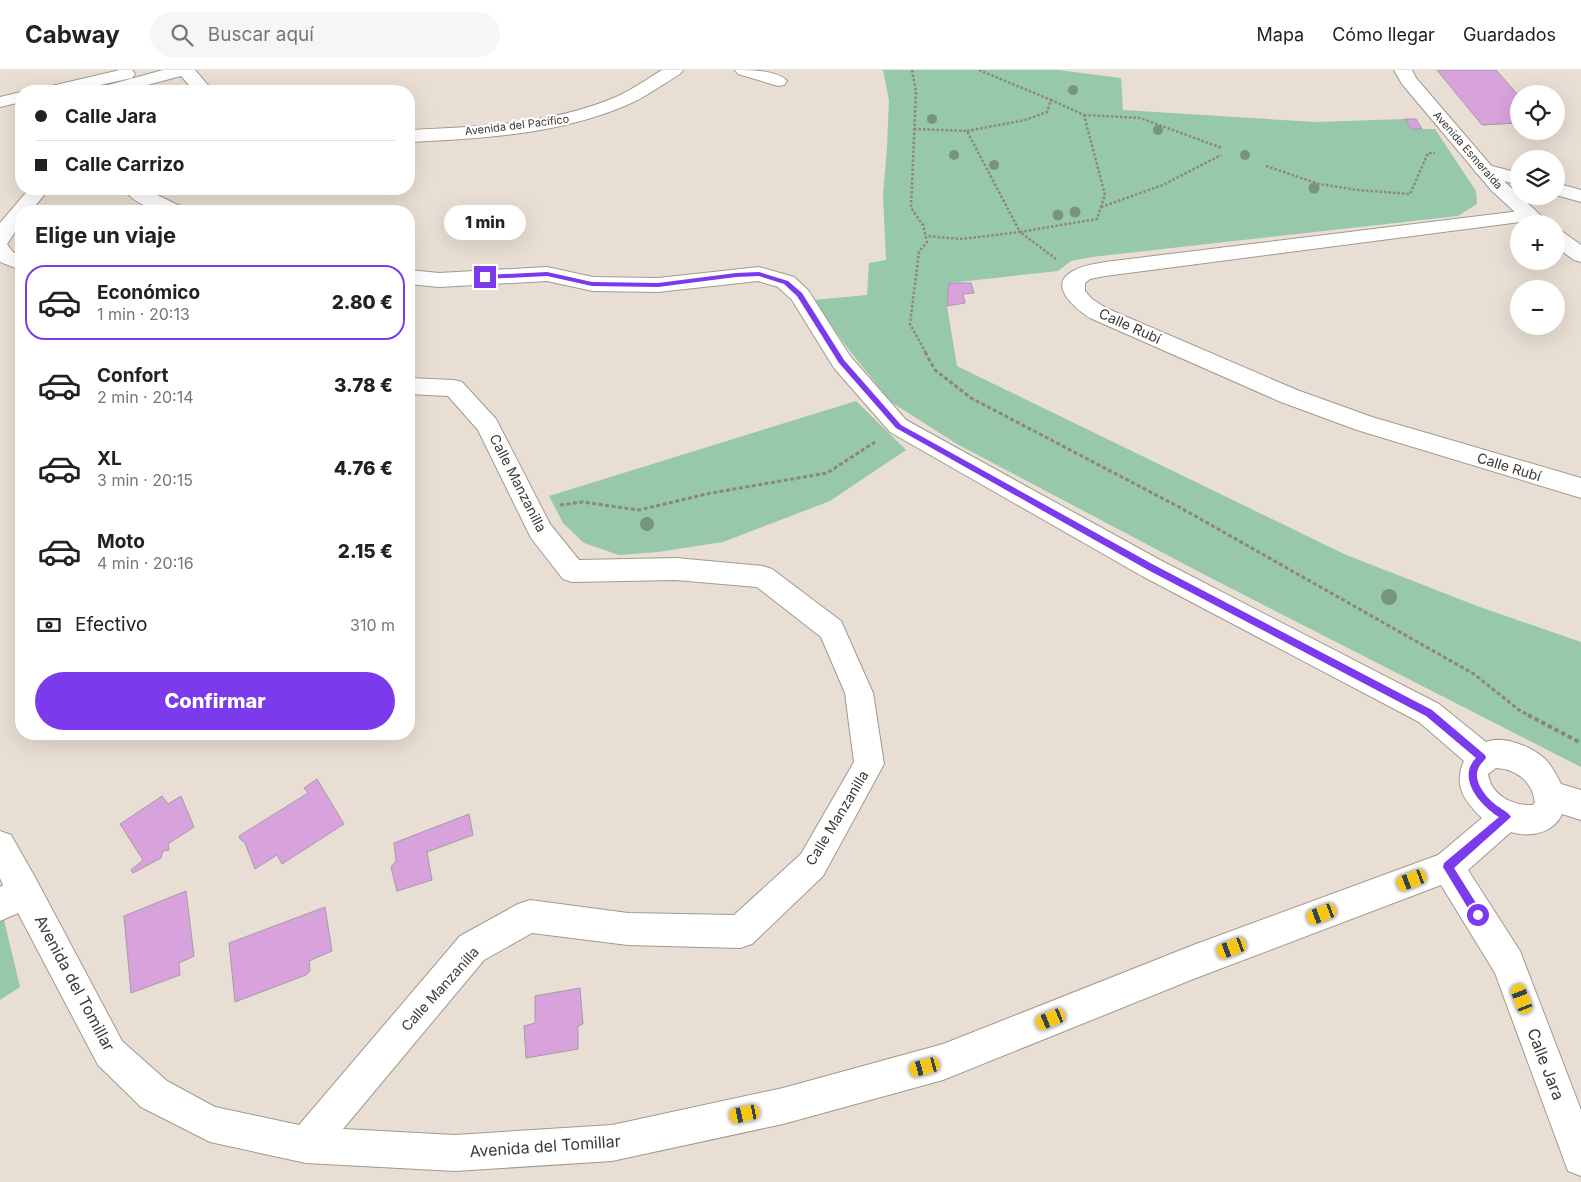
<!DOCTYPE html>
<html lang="es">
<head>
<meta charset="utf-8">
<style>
  :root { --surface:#fff; --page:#f6f6f6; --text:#222; --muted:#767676; --line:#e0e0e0; --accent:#7c3aed }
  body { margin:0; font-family:Inter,sans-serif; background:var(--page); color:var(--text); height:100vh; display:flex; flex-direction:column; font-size:19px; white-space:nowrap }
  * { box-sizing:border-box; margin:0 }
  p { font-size:16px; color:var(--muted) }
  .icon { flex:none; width:28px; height:28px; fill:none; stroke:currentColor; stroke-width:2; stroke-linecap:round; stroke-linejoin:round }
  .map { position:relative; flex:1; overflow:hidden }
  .panel { position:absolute; left:15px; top:135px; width:400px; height:535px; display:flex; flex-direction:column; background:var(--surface); border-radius:20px; box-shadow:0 5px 20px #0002 }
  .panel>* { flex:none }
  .banner { position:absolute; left:15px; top:15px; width:400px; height:110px; border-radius:20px; box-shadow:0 5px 20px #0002; display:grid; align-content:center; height:110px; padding:0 20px; background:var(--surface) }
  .tools { position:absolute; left:1510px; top:15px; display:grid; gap:10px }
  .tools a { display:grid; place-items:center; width:55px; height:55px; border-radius:50%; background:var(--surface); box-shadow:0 5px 20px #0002; font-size:25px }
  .end { position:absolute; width:22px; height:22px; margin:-11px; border:6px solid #7c3aed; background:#fff; box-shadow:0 0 0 2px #fff }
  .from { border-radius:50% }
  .bubble { position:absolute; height:35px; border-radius:18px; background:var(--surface); box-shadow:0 5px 20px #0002; font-size:16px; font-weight:800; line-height:35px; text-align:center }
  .car { position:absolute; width:15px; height:30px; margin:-15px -8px; border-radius:6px; box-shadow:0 0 4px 1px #0007; background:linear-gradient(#f5c518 24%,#345 0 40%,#f5c518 0 76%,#345 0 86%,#f5c518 0) }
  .banner b { display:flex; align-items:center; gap:18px; height:48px; font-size:19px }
  .banner b+b { border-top:1px solid var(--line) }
  .banner i { width:12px; height:12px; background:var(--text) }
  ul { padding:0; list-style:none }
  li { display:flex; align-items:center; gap:15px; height:75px; margin:0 10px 8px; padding:0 10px; border:2px solid transparent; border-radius:20px }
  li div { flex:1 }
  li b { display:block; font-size:19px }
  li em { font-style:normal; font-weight:800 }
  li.selected { border-color:var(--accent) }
  li>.icon { width:45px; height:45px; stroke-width:1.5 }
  h2 { padding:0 20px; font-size:22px; line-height:60px }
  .pay { display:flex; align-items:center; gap:12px; height:55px; padding:0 20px; font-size:19px }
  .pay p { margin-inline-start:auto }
  .primary-button { display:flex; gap:10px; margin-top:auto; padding:10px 20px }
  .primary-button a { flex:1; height:58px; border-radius:30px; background:var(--accent); color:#fff; font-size:20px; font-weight:800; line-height:58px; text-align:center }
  header { display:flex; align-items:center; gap:30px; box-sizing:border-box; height:70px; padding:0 25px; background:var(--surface); border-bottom:1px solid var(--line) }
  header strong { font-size:24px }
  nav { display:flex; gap:28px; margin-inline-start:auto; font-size:18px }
  .search { width:350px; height:45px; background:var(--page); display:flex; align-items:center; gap:12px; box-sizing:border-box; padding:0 18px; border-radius:28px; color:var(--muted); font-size:19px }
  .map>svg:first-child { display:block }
</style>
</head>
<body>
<header>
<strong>Cabway</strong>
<div class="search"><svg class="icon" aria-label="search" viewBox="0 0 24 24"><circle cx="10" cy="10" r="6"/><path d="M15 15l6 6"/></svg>Buscar aquí</div>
<nav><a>Mapa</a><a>Cómo llegar</a><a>Guardados</a></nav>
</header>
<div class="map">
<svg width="1581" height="1112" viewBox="0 0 1581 1112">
  <rect width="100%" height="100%" fill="#e8ded3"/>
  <!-- green -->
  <g fill="#98c8aa">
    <polygon points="883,0 1058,0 1121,8 1123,40 1315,52 1405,49 1411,59 1435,59 1476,121 1477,134 1458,146 1092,187 1071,191 1058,201 949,213 947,236 957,296 1344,484 1477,536 1581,572 1581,697 1205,505 957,374 891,332 849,280 813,230 867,225 869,193 886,190 883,125 887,77 889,30"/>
    <polygon points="856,331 906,380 830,431 723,472 658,482 619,485 584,473 563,453 549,426"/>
    <polygon points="3,846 20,917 0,930 0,848"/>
  </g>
  <!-- building -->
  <g fill="#d8a2dc" stroke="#a59ba6">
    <polygon points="1437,0 1496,0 1519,26 1519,53 1482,55"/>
    <polygon points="1405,49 1416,49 1422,59 1411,59"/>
    <polygon points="949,213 971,213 974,223 963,224 965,233 947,236"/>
    <polygon points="317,709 344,754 282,794 277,785 255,799 245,773 240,769 239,766 308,723 304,718"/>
    <polygon points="162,726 168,734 181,726 194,757 168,774 169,780 163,781 161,788 133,803 131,800 143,790 120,754"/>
    <polygon points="469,744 473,765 427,782 432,810 397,821 391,797 396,791 394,773"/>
    <polygon points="186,821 194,886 179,893 180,905 131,923 124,846"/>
    <polygon points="325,837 332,881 309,891 310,901 306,905 235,932 229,873"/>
    <polygon points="580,918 583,954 578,956 578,979 526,988 524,956 535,953 535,926"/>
  </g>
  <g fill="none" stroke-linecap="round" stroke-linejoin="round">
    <!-- street casing -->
    <g stroke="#a2998f" stroke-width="2">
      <g id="street">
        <polygon points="120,0 132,0 135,4 132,8 100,15 101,17 163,0 195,0 213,21 194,21 181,6 125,21 44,21 47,17"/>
        <path d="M662,0H683L680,4C663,14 646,27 627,35C559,64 482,69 409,72V60C478,57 550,55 616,27C632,20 647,9 662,0Z"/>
        <path d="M735,0C749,0 778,0 787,11L784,15L778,16L738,4Z"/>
        <polygon points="21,22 21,32 0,37 0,27"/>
        <polygon points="1484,94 1519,103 1519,115 1477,104 1474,100 1477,96"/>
        <polygon points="1556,113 1581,120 1581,132 1556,125"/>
        <polygon points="29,119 49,119 31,141 21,141 21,153 7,174 13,182 21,185 21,200 0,192 0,153"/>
        <path d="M124,119H145L182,137L185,141C163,142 138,139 124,119Z"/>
        <path d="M1529,140L1536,142L1539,146L1536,150L1105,206L1090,209L1085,213V221L1092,229L1106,238L1297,320L1372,347L1581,408V428L1357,360L1281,332L1090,248C1075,238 1045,214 1075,200C1084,195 1095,194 1105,192Z"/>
        <path d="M547,197L593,207L658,208L759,197L794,207L808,220L850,286L906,350L1160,490L1439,634L1486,672C1504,665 1534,677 1547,691C1553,698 1557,706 1561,714L1581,720V750L1562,744C1554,763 1530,768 1511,762L1468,800L1520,881L1581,1040V1106L1568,1101L1495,903L1441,815L1196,908L943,1010L783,1054L612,1091L455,1101L306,1093L210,1072L141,1037L98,995L18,843L0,851V817L3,815L0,808V761L11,765L36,809L122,971L167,1011L215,1037L299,1055L460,866L518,834L530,830L628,843L734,845L801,784L854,692L845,623L821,567L757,517L676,510L572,512L563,509L531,468L478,360L448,326L409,324V308L454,310L462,312L496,349L550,454L579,490L676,488L763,496L772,499L841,551L873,623L884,694L823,806L752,874L740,878L628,875L532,863L484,890L343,1059L455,1065L612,1055L783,1018L943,974L1196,874L1438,785L1482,748C1464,731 1453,715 1464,691L1419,652L1142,506L890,362L834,298L792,230L778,217L758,211L658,222L593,221L547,211L439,217L409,214V200L439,203ZM1496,698C1516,699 1532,711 1535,732L1533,735C1512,736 1491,725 1488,704Z"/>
      </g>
    </g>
    <!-- secondary casing -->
    <g stroke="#a2998f" stroke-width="2">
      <g id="secondary">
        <polygon points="1394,0 1412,0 1416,8 1506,113 1550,154 1528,154 1492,121 1402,14"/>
        <polygon points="1556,161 1563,162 1581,175 1581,192 1574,190 1556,177"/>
      </g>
    </g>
    <!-- path-far2 -->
    <g stroke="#8d867e" stroke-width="2.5" stroke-dasharray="2.5 2" stroke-linecap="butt">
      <polyline points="912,0 916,21 911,138 923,155 927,172 919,182 910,254 926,283"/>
      <polyline points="979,0 1051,30"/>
      <polyline points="1084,45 1140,48 1222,78"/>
      <polyline points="914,59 967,61 1020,162 961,169 926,166"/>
      <polyline points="967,61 1025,50 1047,42 1051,30 1084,45 1105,125 1097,149 1020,162 1056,189"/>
      <polyline points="1266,96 1319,114 1358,120 1410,124 1428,83 1435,83"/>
      <polyline points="1101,137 1163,115 1221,85"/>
    </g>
    <!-- path-far1 -->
    <g stroke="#8d867e" stroke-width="3" stroke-dasharray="4 2.5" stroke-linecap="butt">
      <polyline points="925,282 935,300 971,328 1181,438 1474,604 1519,640 1530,646"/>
      <polyline points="560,435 583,432 639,440 711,423 827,403 875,372"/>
    </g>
    <!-- path -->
    <polyline stroke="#8d867e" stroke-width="4" stroke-dasharray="4.5 3" stroke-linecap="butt" points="1528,645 1581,673"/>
    <!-- street -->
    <use href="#street" fill="#fff" fill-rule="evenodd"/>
    <!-- secondary -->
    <use href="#secondary" fill="#fff" fill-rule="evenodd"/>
  </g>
  <!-- trees -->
  <g fill="#79947e">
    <circle cx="1073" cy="20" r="5"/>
    <circle cx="932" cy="49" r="5"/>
    <circle cx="1158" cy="60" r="5"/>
    <circle cx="954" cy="85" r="5"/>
    <circle cx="1245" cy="85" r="5"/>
    <circle cx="994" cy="95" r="5"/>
    <circle cx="1314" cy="118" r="5.5"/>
    <circle cx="1075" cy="142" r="5.5"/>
    <circle cx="1058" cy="145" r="5.5"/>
    <circle cx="647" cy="454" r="7"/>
    <circle cx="1389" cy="527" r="8"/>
  </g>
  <!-- route -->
  <path fill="#7c3aed" d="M547,202L592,212L658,213L736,203L759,202L788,211L802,223L844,290L901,355L1154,495L1432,640L1485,685L1486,688C1484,691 1481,693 1479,697C1471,711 1488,730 1499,737C1503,740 1508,742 1511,747L1454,798L1481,841V848H1474L1443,797L1444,793L1499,747C1481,736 1456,708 1476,688L1426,646L1148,500L896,358L839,293L797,226L784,214L759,206L736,207L658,217L592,216L547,206L485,209L482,207L485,205Z"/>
  <g text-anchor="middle" stroke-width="4.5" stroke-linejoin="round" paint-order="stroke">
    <!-- far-street labels -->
    <g font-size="11" fill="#3e3a35" stroke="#fff">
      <text transform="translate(517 55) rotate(-7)" y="4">Avenida del Pacífico</text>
      <text transform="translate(1468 80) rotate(49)" y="4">Avenida Esmeralda</text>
    </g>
    <!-- street labels -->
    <g font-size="14" fill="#3e3a35" stroke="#fff">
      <text transform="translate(1130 256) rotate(24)" y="5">Calle Rubí</text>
      <text transform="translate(1509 397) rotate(17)" y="5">Calle Rubí</text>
      <text transform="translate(518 413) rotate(63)" y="5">Calle Manzanilla</text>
      <text transform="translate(837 748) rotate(-59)" y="5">Calle Manzanilla</text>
      <text transform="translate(440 919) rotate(-48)" y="5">Calle Manzanilla</text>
    </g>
    <!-- near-street labels -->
    <g font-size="16" fill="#3e3a35" stroke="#fff">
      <text transform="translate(75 913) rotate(62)" y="6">Avenida del Tomillar</text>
      <text transform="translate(1546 994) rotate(69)" y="6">Calle Jara</text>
      <text transform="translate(545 1076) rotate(-4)" y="6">Avenida del Tomillar</text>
    </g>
  </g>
</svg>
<div class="tools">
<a><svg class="icon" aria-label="locate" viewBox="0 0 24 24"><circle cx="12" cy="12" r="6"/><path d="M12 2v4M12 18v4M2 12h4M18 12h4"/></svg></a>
<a><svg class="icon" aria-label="layers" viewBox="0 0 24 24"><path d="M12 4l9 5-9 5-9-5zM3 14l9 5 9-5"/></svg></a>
<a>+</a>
<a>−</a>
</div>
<i class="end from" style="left:1478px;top:845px"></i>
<i class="end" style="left:485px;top:207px"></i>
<div class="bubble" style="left:444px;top:135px;width:82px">1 min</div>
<i class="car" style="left:1412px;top:810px;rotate:249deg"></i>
<i class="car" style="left:1322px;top:844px;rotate:249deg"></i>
<i class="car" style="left:1232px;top:878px;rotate:249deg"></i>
<i class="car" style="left:1522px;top:929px;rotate:339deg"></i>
<i class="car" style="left:1051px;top:949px;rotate:248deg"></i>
<i class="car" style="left:925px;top:997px;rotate:255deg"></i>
<i class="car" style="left:745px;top:1044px;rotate:258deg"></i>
<div class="banner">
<b><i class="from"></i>Calle Jara</b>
<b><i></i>Calle Carrizo</b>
</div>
<section class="panel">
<h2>Elige un viaje</h2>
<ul>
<li class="selected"><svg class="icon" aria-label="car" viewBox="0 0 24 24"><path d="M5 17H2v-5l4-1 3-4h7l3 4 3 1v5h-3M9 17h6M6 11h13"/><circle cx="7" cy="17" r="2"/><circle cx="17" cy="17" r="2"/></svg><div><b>Económico</b><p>1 min · 20:13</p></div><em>2.80 €</em></li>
<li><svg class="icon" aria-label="car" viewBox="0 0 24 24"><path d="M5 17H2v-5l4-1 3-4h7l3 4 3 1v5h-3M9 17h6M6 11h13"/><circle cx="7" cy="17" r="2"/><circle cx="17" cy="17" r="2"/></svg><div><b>Confort</b><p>2 min · 20:14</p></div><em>3.78 €</em></li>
<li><svg class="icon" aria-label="car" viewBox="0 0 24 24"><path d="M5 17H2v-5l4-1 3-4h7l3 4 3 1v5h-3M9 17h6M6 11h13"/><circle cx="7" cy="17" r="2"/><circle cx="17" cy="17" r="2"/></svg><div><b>XL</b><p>3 min · 20:15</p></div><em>4.76 €</em></li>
<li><svg class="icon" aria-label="car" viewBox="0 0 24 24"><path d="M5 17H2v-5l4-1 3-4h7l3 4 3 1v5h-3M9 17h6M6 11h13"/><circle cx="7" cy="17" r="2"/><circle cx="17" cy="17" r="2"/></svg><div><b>Moto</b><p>4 min · 20:16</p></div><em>2.15 €</em></li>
</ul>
<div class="pay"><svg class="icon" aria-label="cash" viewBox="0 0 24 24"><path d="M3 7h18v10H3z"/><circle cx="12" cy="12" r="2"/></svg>Efectivo<p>310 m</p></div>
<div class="primary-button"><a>Confirmar</a></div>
</section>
</div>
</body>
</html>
